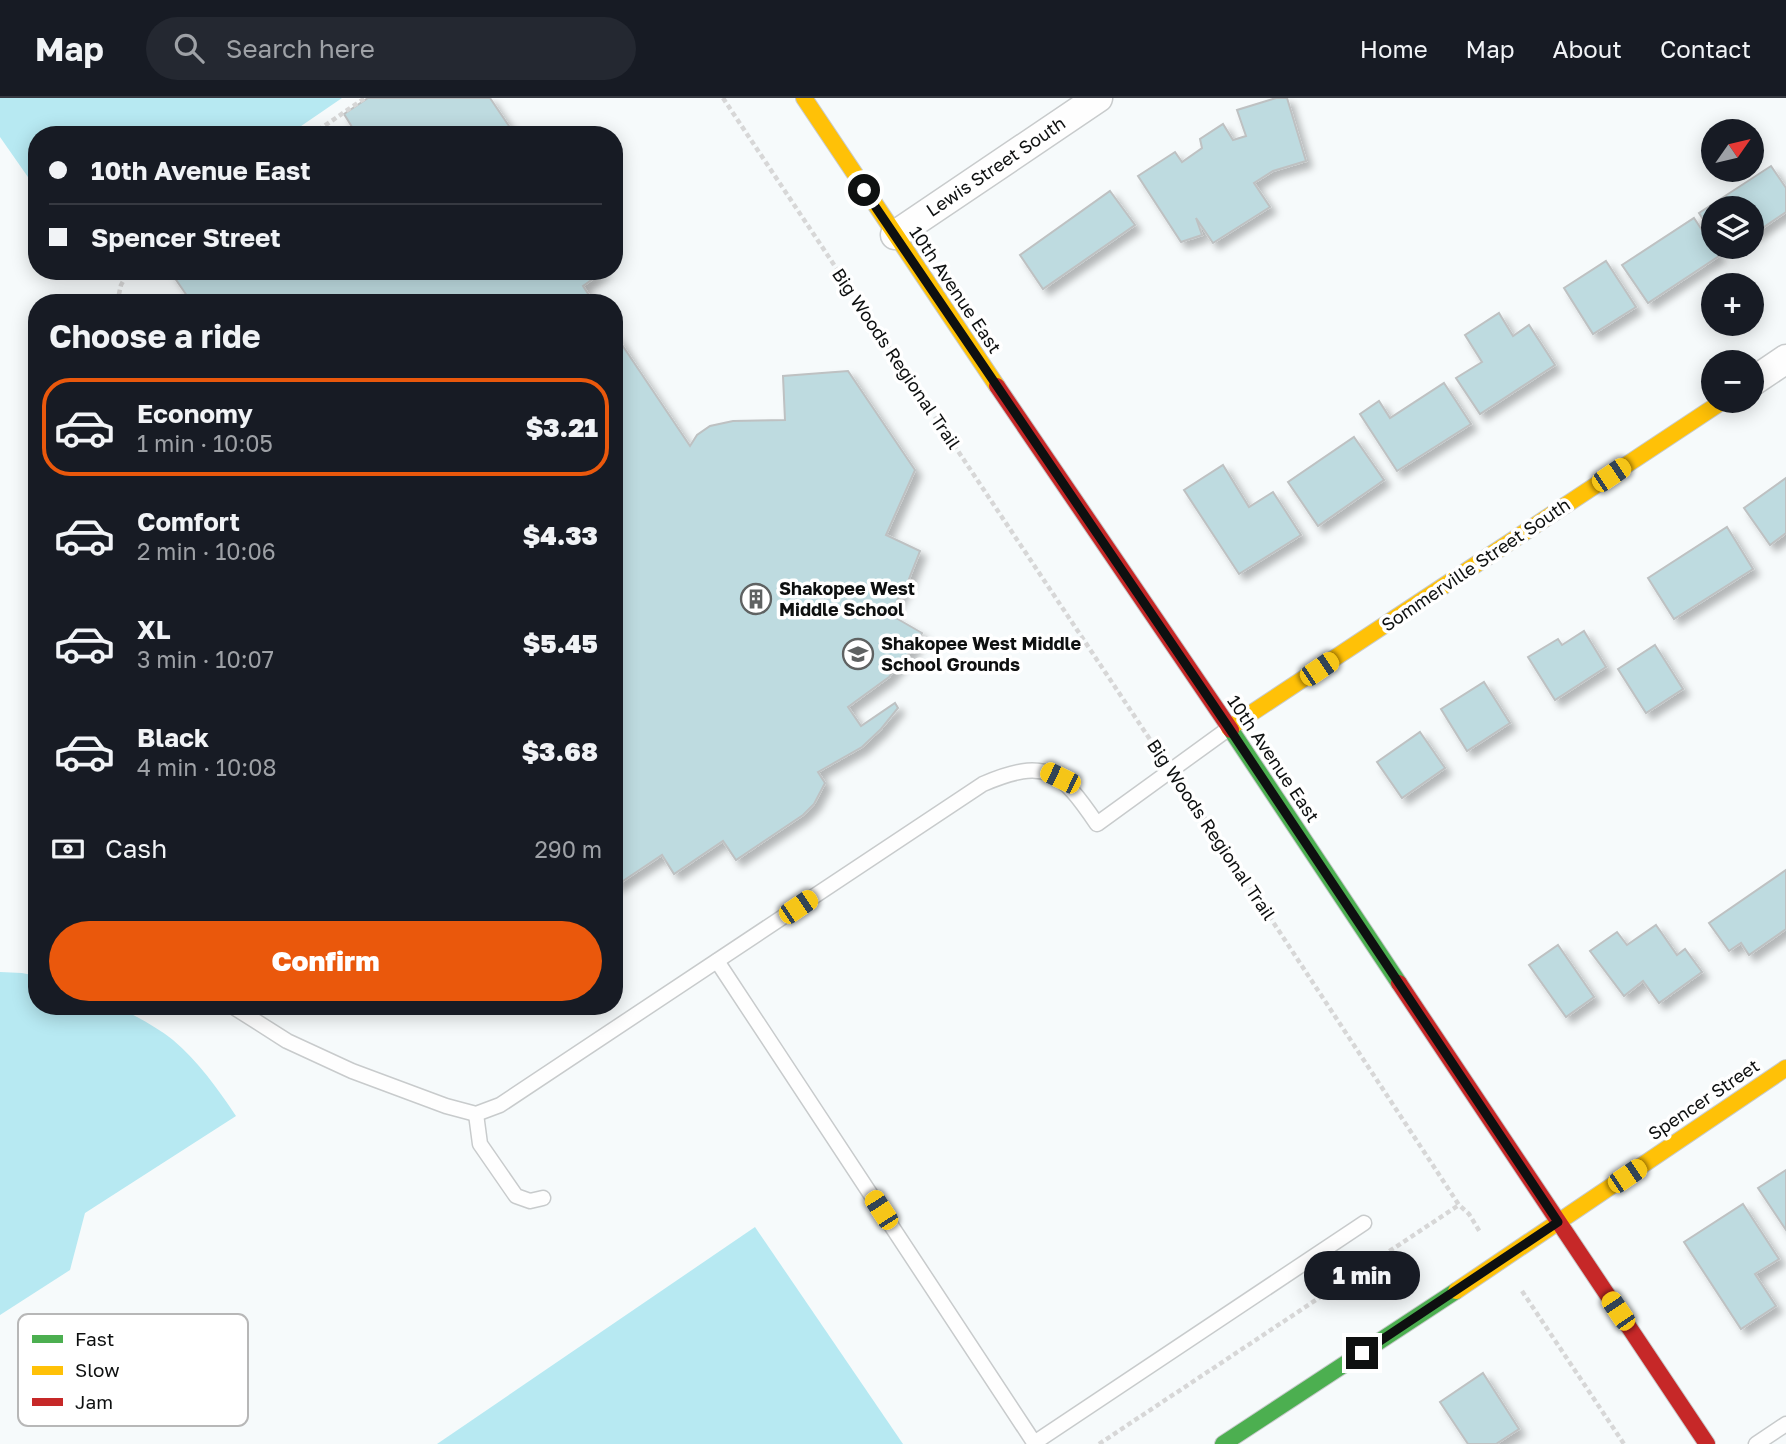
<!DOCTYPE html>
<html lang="en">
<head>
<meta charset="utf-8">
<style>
  :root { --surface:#171b24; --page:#242831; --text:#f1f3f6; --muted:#9ea1a6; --line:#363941; --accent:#ea580c }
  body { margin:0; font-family:"Golos Text",sans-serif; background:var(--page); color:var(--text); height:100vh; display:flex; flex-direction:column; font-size:26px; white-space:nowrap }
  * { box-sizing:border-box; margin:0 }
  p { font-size:23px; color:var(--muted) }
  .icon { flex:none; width:38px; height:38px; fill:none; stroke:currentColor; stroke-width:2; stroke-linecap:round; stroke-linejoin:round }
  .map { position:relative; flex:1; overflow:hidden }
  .sheet { position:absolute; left:28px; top:196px; width:595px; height:721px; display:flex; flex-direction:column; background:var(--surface); border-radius:28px; box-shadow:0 4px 18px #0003 }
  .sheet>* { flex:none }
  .banner { position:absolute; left:28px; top:28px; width:595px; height:154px; border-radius:28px; box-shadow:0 4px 18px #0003; display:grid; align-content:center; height:154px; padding:0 21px; background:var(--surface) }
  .needle { width:46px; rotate:56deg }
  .tools { position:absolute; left:1701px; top:21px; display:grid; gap:14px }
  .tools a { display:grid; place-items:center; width:63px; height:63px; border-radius:50%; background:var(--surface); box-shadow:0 4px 18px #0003; font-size:35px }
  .end { position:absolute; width:32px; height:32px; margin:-16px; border:9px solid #0e1010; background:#fff; box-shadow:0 0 0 4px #fff }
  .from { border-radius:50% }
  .bubble { position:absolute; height:49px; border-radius:24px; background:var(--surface); box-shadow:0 4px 18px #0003; font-size:23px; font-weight:800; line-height:49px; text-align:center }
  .car { position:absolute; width:21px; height:42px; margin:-21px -10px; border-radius:9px; box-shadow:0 0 5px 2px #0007; background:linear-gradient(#f5c518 24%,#345 0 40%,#f5c518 0 76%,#345 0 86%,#f5c518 0) }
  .banner b { display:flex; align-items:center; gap:24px; height:66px; font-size:26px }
  .banner b+b { border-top:2px solid var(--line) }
  .banner i { width:18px; height:18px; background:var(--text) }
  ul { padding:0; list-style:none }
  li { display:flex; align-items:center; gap:21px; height:98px; margin:0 14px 10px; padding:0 7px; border:4px solid transparent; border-radius:28px }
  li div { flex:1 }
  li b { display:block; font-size:26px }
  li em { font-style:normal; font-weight:800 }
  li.on { border-color:var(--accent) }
  li>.icon { width:63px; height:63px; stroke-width:1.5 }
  h2 { padding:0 21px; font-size:32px; line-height:84px }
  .pay { display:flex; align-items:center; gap:18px; height:77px; padding:0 21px; font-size:26px }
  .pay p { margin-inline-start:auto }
  .primary-button { display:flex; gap:14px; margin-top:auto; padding:14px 21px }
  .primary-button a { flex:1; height:80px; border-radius:42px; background:var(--accent); color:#fff; font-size:28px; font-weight:800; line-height:80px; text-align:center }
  header { display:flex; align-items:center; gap:42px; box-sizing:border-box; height:98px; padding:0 35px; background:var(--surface); border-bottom:2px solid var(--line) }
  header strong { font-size:33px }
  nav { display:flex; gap:38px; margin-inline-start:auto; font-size:24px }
  .search { width:490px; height:63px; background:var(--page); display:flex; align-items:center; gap:18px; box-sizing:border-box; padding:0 24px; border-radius:38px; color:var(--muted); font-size:26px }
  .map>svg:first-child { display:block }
</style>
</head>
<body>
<header>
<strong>Map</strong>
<div class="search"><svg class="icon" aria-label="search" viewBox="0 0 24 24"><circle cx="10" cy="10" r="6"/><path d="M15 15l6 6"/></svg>Search here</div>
<nav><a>Home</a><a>Map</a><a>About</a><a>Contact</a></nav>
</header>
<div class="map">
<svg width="1786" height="1346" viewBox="0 0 1786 1346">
  <defs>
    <filter id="shadow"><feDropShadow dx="6" dy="6" stdDeviation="3.5" flood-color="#0004"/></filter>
  </defs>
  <rect width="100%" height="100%" fill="#f6fafb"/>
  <!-- green -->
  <g fill="#b7e9f2">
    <polygon points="0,0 342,0 288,37 37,37 37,92 0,39"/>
    <path d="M0,874L22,875L37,878V908H117C135,918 157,929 173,942C198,963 218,991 236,1018L85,1115L70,1172L0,1217Z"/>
    <polygon points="755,1129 903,1346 437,1346"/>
  </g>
  <!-- building -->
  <g fill="#bedbe0" stroke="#bec1c2" stroke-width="2" filter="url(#shadow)">
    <polygon points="368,0 490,0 515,37 357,37 344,16"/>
    <polygon points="1276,0 1287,0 1306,63 1273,73 1254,85 1270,109 1213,145 1196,120 1202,137 1181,144 1138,78 1175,54 1182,64 1202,50 1200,41 1223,26 1233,42 1246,38 1237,12"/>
    <polygon points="1771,68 1786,90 1786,114 1752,137 1752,110 1713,110 1713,137 1699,115"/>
    <polygon points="1110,93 1135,127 1043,191 1020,157"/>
    <polygon points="1694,120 1719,158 1648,205 1622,167"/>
    <polygon points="1606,163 1636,209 1593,236 1564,190"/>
    <polygon points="170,173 604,173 583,188 594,205 192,205"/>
    <polygon points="1499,215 1513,238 1529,227 1555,267 1480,316 1456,280 1482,264 1465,237"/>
    <polygon points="614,235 690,348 697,337 710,328 733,323 785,322 783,278 848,273 915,372 886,437 920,453 907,486 889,516 922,535 913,551 889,579 848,609 861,628 895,605 898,610 881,631 862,649 818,674 825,685 814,706 803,717 736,762 723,743 674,776 662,757 614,789"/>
    <polygon points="1444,285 1471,326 1397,373 1360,316 1379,303 1390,320"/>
    <polygon points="1354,339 1384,382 1318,428 1288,384"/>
    <polygon points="1223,367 1249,409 1273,394 1301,437 1239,476 1184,392"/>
    <polygon points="1786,380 1786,435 1770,447 1744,410"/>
    <polygon points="1727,429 1753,471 1674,521 1648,480"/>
    <polygon points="1584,533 1606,569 1555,602 1528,559 1558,541 1562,547"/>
    <polygon points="1655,547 1683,591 1646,615 1618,571"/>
    <polygon points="1484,584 1510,625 1467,653 1441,611"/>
    <polygon points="1420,634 1445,670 1402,700 1377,664"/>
    <polygon points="1786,772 1786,831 1749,857 1741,845 1729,853 1709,825"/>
    <polygon points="1656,827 1677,857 1685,851 1702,874 1659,905 1643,883 1624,898 1590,853 1617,834 1627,847"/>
    <polygon points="1558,847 1594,899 1566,919 1529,867"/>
    <polygon points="1786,1072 1786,1132 1758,1090"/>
    <polygon points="1743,1106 1779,1161 1755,1176 1776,1208 1741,1231 1684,1144"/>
    <polygon points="1483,1275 1519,1331 1496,1346 1468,1346 1440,1304"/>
  </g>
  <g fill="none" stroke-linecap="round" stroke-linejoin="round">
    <!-- lane casing -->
    <g stroke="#c8cbcc" stroke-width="17">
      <g id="lane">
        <polyline points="717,863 1035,1346"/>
        <path d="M232,908L287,943L352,973L446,1008L476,1016L500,1007L983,686C1046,659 1061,673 1097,726L1228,631"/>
        <polyline points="476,1016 480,1046 516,1098 530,1103 543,1100"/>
        <polyline points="1034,1345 1364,1125"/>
        <polyline points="1756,1346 1786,1326"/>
      </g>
    </g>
    <!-- street casing -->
    <g stroke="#c8cbcc" stroke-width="31">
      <g id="street">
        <polyline points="895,137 1098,0"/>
        <polyline points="1752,284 1786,261"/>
      </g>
    </g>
    <!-- fast casing -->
    <g stroke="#c8cbcc" stroke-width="18">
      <g id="fast">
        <polyline points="1231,632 1399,885"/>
        <polyline points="1223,1346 1456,1193"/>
      </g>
    </g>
    <!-- slow casing -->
    <g stroke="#c8cbcc" stroke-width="18">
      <g id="slow">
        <polyline points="804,0 997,288"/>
        <polyline points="1229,630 1723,303"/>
        <polyline points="1456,1193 1786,970"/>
      </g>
    </g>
    <!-- jam casing -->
    <g stroke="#c8cbcc" stroke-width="18">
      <g id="jam">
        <polyline points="997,288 1231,632"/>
        <polyline points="1399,885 1707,1346"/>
      </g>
    </g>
    <!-- path -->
    <g stroke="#d7d7d7" stroke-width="4.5" stroke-dasharray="5 3.5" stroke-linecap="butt">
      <polyline points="723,0 1157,652"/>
      <polyline points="311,37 365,0"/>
      <polyline points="117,205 121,187 129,173"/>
      <polyline points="1185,690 1459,1107 1469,1116 1480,1134"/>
      <polyline points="1522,1193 1624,1346"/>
      <polyline points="1099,1346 1459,1107"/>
    </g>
    <!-- lane -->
    <use href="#lane" stroke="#fefefe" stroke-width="14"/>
    <!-- street -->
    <use href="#street" stroke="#fefefe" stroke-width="28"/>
    <!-- fast -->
    <use href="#fast" stroke="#4caf50" stroke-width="16"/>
    <!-- slow -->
    <use href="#slow" stroke="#ffc107" stroke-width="16"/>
    <!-- jam -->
    <use href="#jam" stroke="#c62828" stroke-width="16"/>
  </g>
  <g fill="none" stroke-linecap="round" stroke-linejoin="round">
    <!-- route -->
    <polyline stroke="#0e1010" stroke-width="9" points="864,92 1229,630 1558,1124 1362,1255"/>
  </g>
  <!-- icons -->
  <defs>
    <g id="building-ring" transform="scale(1.575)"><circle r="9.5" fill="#fff" stroke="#5f6262" stroke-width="1.5"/><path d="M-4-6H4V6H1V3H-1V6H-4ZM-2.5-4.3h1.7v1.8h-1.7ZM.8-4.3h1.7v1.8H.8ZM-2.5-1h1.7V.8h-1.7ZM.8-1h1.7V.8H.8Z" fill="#5f6262"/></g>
    <g id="school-ring" transform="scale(1.575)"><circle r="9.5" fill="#fff" stroke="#5f6262" stroke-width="1.5"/><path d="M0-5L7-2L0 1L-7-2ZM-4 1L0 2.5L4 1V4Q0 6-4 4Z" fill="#5f6262"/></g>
  </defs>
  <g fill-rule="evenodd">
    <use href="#building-ring" x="756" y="501"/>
    <use href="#school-ring" x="858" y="556"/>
  </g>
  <g text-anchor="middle" stroke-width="7" stroke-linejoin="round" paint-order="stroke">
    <!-- street labels -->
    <g font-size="18" fill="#0e1010" stroke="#fff">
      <text transform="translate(996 69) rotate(-34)" y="6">Lewis Street South</text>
      <text transform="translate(955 192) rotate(56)" y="6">10th Avenue East</text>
      <text transform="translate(896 261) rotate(56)" y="6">Big Woods Regional Trail</text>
      <text transform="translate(1476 467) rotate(-34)" y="6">Sommerville Street South</text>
      <text transform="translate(1273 661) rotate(56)" y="6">10th Avenue East</text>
      <text transform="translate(1211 732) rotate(56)" y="6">Big Woods Regional Trail</text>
      <text transform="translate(1704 1002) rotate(-34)" y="6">Spencer Street</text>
    </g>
    <!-- poi labels -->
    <g font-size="18" font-weight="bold" fill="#0e1010" stroke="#fff" text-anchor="start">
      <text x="779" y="497">Shakopee West<tspan x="779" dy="21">Middle School</tspan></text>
      <text x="881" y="552">Shakopee West Middle<tspan x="881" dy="21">School Grounds</tspan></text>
    </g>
  </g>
  <!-- legend -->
  <rect x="18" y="1216" width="230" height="112" rx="10" fill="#fff" stroke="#b7b7b7" stroke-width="2"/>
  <rect x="32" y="1237" width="31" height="8" fill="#4caf50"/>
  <rect x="32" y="1268" width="31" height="9" fill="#ffc107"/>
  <rect x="32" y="1300" width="31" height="8" fill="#c62828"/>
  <g font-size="19" fill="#0e1010">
    <text x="75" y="1248">Fast</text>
    <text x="75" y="1279">Slow</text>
    <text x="75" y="1311">Jam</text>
  </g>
</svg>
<div class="tools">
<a><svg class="needle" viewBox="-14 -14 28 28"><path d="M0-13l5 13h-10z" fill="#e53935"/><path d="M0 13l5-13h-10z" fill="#9ea1a6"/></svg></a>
<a><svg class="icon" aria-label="layers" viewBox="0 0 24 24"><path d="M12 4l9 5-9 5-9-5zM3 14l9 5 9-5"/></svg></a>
<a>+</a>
<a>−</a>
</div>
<i class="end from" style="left:864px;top:92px"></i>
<i class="end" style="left:1362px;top:1255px"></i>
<div class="bubble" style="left:1304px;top:1153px;width:116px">1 min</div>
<i class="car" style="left:1611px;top:377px;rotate:56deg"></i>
<i class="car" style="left:1319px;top:571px;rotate:56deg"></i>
<i class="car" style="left:1060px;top:680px;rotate:296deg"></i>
<i class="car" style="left:798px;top:809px;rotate:56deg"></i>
<i class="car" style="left:1627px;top:1078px;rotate:56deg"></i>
<i class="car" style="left:881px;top:1112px;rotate:327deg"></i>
<i class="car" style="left:1618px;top:1213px;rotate:326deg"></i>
<div class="banner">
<b><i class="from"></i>10th Avenue East</b>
<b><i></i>Spencer Street</b>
</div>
<section class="sheet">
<h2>Choose a ride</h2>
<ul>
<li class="on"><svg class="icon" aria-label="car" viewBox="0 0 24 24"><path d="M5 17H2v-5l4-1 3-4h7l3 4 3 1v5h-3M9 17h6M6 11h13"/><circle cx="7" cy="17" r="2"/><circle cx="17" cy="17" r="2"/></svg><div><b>Economy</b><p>1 min · 10:05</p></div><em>$3.21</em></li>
<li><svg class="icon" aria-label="car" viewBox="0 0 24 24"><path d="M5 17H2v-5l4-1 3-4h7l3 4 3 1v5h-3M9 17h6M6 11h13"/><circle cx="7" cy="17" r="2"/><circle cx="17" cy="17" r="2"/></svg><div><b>Comfort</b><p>2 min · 10:06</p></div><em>$4.33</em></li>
<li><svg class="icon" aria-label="car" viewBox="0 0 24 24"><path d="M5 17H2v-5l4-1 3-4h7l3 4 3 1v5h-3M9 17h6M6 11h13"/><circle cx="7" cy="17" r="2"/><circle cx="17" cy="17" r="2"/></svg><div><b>XL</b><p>3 min · 10:07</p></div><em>$5.45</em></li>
<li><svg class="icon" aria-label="car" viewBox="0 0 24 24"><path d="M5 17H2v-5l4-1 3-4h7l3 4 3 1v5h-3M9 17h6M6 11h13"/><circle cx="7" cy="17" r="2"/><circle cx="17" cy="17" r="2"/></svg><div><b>Black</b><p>4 min · 10:08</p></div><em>$3.68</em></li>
</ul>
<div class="pay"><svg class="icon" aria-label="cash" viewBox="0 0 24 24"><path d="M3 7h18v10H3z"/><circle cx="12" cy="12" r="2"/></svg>Cash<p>290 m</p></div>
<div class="primary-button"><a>Confirm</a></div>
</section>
</div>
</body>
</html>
